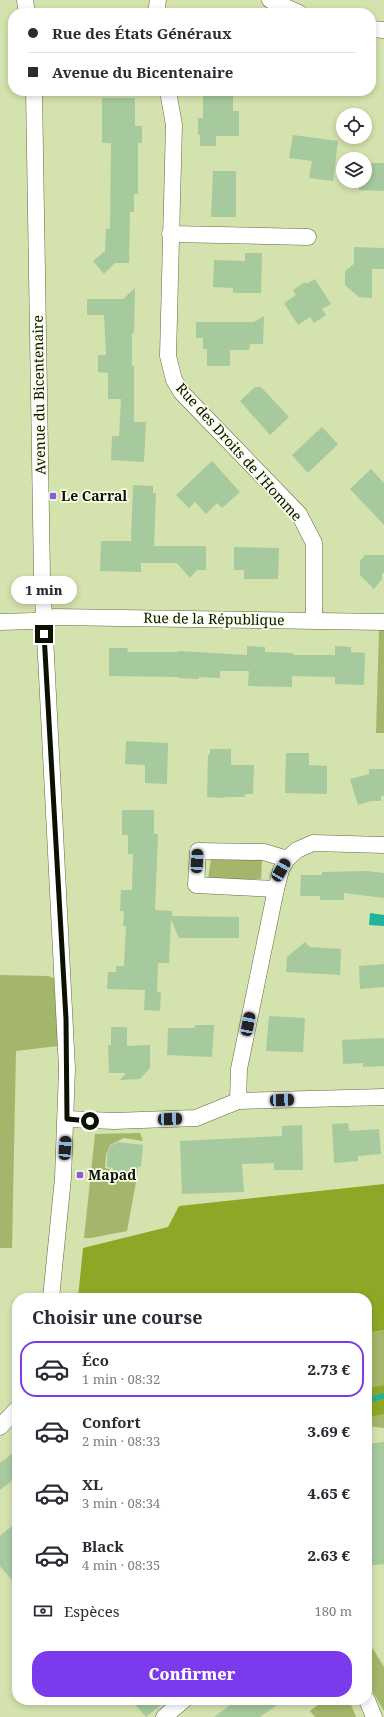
<!DOCTYPE html>
<html lang="fr">
<head>
<meta charset="utf-8">
<style>
  :root { --surface:#fff; --page:#f2f2f3; --text:#2b2b33; --muted:#7c7c81; --line:#e1e1e2; --accent:#7c3aed }
  body { margin:0; font-family:"Noto Serif",serif; background:var(--page); color:var(--text); height:100vh; display:flex; flex-direction:column; font-size:15px; white-space:nowrap }
  * { box-sizing:border-box; margin:0 }
  p { font-size:13px; color:var(--muted) }
  .icon { flex:none; width:22px; height:22px; fill:none; stroke:currentColor; stroke-width:2; stroke-linecap:round; stroke-linejoin:round }
  .map { position:relative; flex:1; overflow:hidden }
  .drawer { position:absolute; left:12px; top:1293px; width:360px; height:412px; display:flex; flex-direction:column; background:var(--surface); border-radius:16px; box-shadow:0 2px 6px #0003 }
  .drawer>* { flex:none }
  .hud { position:absolute; left:8px; top:8px; width:368px; height:88px; border-radius:16px; box-shadow:0 2px 6px #0003; display:grid; align-content:center; height:88px; padding:0 20px; background:var(--surface) }
  .tools { position:absolute; left:336px; top:108px; display:grid; gap:8px }
  .tools a { display:grid; place-items:center; width:36px; height:36px; border-radius:50%; background:var(--surface); box-shadow:0 2px 6px #0003; font-size:20px }
  .end { position:absolute; width:18px; height:18px; margin:-9px; border:5px solid #0d1101; background:#fff; box-shadow:0 0 0 2px #fff }
  .from { border-radius:50% }
  .bubble { position:absolute; height:28px; border-radius:14px; background:var(--surface); box-shadow:0 2px 6px #0003; font-size:13px; font-weight:800; line-height:28px; text-align:center }
  .car { position:absolute; width:12px; height:24px; margin:-12px -6px; border-radius:5px; box-shadow:0 0 3px 1px #0007; background:linear-gradient(#222 24%,#8ab4d8 0 40%,#222 0 76%,#8ab4d8 0 86%,#222 0) }
  .hud b { display:flex; align-items:center; gap:14px; height:38px; font-size:15px }
  .hud b+b { border-top:1px solid var(--line) }
  .hud i { width:10px; height:10px; background:var(--text) }
  ul { padding:0; list-style:none }
  li { display:flex; align-items:center; gap:12px; height:56px; margin:0 8px 6px; padding:0 12px; border:2px solid transparent; border-radius:16px }
  li div { flex:1 }
  li b { display:block; font-size:15px }
  li em { font-style:normal; font-weight:800 }
  li.active { border-color:var(--accent) }
  li>.icon { width:36px; height:36px; stroke-width:1.5 }
  h2 { padding:0 20px; font-size:18px; line-height:48px }
  .pay { display:flex; align-items:center; gap:10px; height:44px; padding:0 20px; font-size:15px }
  .pay p { margin-inline-start:auto }
  .action { display:flex; gap:8px; margin-top:auto; padding:8px 20px }
  .action a { flex:1; height:46px; border-radius:16px; background:var(--accent); color:#fff; font-size:16px; font-weight:800; line-height:46px; text-align:center }
  .map>svg:first-child { display:block }
</style>
</head>
<body>
<div class="map">
<svg width="384" height="1717" viewBox="0 0 384 1717">
  <rect width="100%" height="100%" fill="#d4e2ad"/>
  <!-- green -->
  <g fill="#a4b66b">
    <polygon points="379,629 384,629 384,733 376,733"/>
    <polygon points="211,859 262,860 261,879 208,879"/>
    <polygon points="0,975 48,976 54,978 58,1046 16,1051 12,1248 0,1248"/>
    <polygon points="140,1133 143,1141 124,1138 110,1145 106,1155 105,1168 110,1169 109,1179 136,1182 127,1231 91,1238 84,1238 95,1134"/>
    <polygon points="384,1330 384,1385 367,1388 367,1333"/>
    <polygon points="384,1414 384,1428 367,1426 367,1418"/>
    <polygon points="373,1649 384,1667 384,1711 367,1682 367,1651"/>
    <polygon points="324,1700 349,1700 356,1717 315,1717 310,1711"/>
  </g>
  <!-- forest -->
  <g fill="#8fa726">
    <polygon points="384,1184 384,1330 367,1333 367,1298 78,1298 83,1248 168,1227 179,1206"/>
    <polygon points="384,1385 384,1414 367,1418 367,1388"/>
  </g>
  <!-- water -->
  <polygon fill="#1fb39e" points="370,913 384,915 384,926 369,925"/>
  <g fill="none" stroke-linecap="round" stroke-linejoin="round">
    <!-- stream -->
    <polyline stroke="#1fb39e" stroke-width="5.5" points="367,1400 384,1396"/>
  </g>
  <!-- building -->
  <g fill="#a6c99e">
    <polygon points="203,91 233,91 233,111 239,111 239,136 216,136 216,146 200,146 200,135 198,135 198,118 203,118"/>
    <polygon points="102,98 135,98 135,126 142,126 142,143 138,143 138,194 134,194 134,212 130,212 129,263 115,263 104,274 93,261 105,251 106,229 110,229 111,143 102,143"/>
    <polygon points="293,135 338,141 333,181 309,178 312,161 289,158"/>
    <polygon points="365,163 384,163 384,191 359,190 359,181 365,181"/>
    <polygon points="213,171 236,171 236,217 211,217"/>
    <polygon points="354,247 384,248 384,269 372,269 372,298 359,297 345,285 345,271 354,264"/>
    <polygon points="245,253 262,253 261,293 233,293 233,288 213,287 214,260 245,261"/>
    <polygon points="315,279 331,304 322,309 326,315 314,323 310,317 298,325 284,303 296,295 293,290 305,282 306,284"/>
    <polygon points="135,288 134,333 132,333 132,366 134,366 134,422 146,422 144,462 111,460 112,436 119,436 121,399 108,399 108,373 98,372 98,355 106,355 104,315 87,315 87,299 123,299"/>
    <polygon points="264,316 263,344 250,344 249,350 230,350 230,366 207,366 207,349 203,349 203,338 196,338 196,322 254,322"/>
    <polygon points="255,387 261,387 289,417 270,435 240,401"/>
    <polygon points="322,427 338,444 308,473 292,455"/>
    <polygon points="212,461 240,492 222,508 217,503 206,514 195,502 189,508 176,495"/>
    <polygon points="371,469 384,483 384,525 350,489"/>
    <polygon points="133,485 153,486 153,493 156,493 154,546 206,546 206,570 197,570 190,578 177,563 141,563 141,572 100,571 101,541 131,541"/>
    <polygon points="234,547 279,548 278,579 244,579 244,570 234,570"/>
    <polygon points="365,555 384,555 384,573 382,573 382,579 374,589 360,575 360,561"/>
    <polygon points="247,646 265,647 265,652 293,653 293,655 335,655 335,646 351,647 351,652 365,653 364,685 335,684 335,677 292,676 292,687 248,686 249,671 220,671 220,678 199,677 199,679 178,678 178,677 109,676 109,648 128,648 127,652 179,652 179,651 247,655"/>
    <polygon points="126,741 168,743 167,784 145,783 145,765 125,764"/>
    <polygon points="210,749 231,749 231,765 254,765 253,794 245,794 245,797 225,797 225,798 207,797 208,755 210,754"/>
    <polygon points="286,753 309,753 309,765 327,766 327,794 285,793"/>
    <polygon points="369,769 384,769 384,796 381,796 381,801 371,801 358,805 350,779 369,774"/>
    <polygon points="122,810 154,810 154,834 158,834 155,910 172,911 172,916 239,917 239,938 179,938 171,919 169,963 158,963 157,991 161,993 160,1011 144,1010 145,990 107,989 108,972 116,972 116,966 124,966 126,926 123,926 124,911 120,911 121,890 132,890 133,854 128,854 128,835 122,835"/>
    <polygon points="367,871 384,873 384,898 344,893 344,900 320,900 320,896 300,896 301,875 322,875 322,872"/>
    <polygon points="305,942 310,947 341,949 340,975 286,972 287,957"/>
    <polygon points="384,964 384,987 360,989 359,966"/>
    <polygon points="269,1016 305,1018 303,1052 266,1051"/>
    <polygon points="195,1025 214,1025 212,1057 167,1055 168,1028 195,1028"/>
    <polygon points="111,1027 127,1027 127,1046 150,1045 150,1068 140,1079 120,1080 126,1073 109,1073 108,1045 111,1045"/>
    <polygon points="384,1038 384,1066 363,1067 363,1063 343,1064 342,1040"/>
    <polygon points="348,1123 349,1131 379,1129 381,1154 358,1156 358,1161 334,1163 332,1124"/>
    <polygon points="302,1125 303,1170 274,1170 274,1163 242,1164 244,1192 182,1194 180,1141 282,1136 282,1126"/>
    <polygon points="118,1142 143,1145 141,1167 138,1166 137,1180 112,1177 113,1168 107,1167 107,1155 110,1146"/>
    <polygon points="384,1442 384,1564 367,1566 367,1444"/>
    <polygon points="17,1450 17,1477 0,1490 0,1463"/>
    <polygon points="17,1522 17,1586 0,1566 0,1536"/>
    <polygon points="131,1700 167,1700 146,1717"/>
    <polygon points="237,1700 284,1700 260,1717 214,1717"/>
  </g>
  <g fill="none" stroke-linecap="round" stroke-linejoin="round">
    <!-- minor casing -->
    <g stroke="#606c3c" stroke-width="17">
      <g id="minor">
        <polyline points="25,0 27,13"/>
        <polyline points="270,0 299,13"/>
        <polyline points="156,13 158,0"/>
        <polyline points="371,29 384,30"/>
        <polyline points="34,91 42,577 67,1069 63,1178 51,1298"/>
        <polyline points="168,91 174,125 168,356 174,380 182,393 299,514 314,543 314,620"/>
        <polyline points="170,234 308,237"/>
        <polyline points="0,622 33,621 54,617 384,622"/>
        <polyline points="276,889 196,885 198,851 264,852 287,859"/>
        <polyline points="238,1101 384,1097"/>
        <polyline points="67,1119 114,1121 196,1118 238,1101 239,1069 276,889 281,870 287,859 297,850 313,843 384,845"/>
        <polyline points="0,1427 17,1409"/>
        <polyline points="367,1700 374,1717"/>
        <polyline points="164,1717 184,1700"/>
      </g>
    </g>
    <!-- minor -->
    <use href="#minor" stroke="#fff" stroke-width="16"/>
  </g>
  <g fill="none" stroke-linecap="round" stroke-linejoin="round">
    <!-- route -->
    <polyline stroke="#0d1101" stroke-width="5" points="44,634 66,1019 67,1119 90,1121"/>
  </g>
  <!-- markers -->
  <g fill="#8e5cd5" stroke="#f9ffea" stroke-width="1.5">
    <rect x="49" y="492" width="8" height="8" rx="2"/>
    <rect x="76" y="1171" width="8" height="8" rx="2"/>
  </g>
  <g text-anchor="middle" stroke-width="3.5" stroke-linejoin="round" paint-order="stroke">
    <!-- street labels -->
    <g font-size="14" fill="#0d1101" stroke="#f9ffea">
      <text transform="translate(39 395) rotate(-91)" y="5">Avenue du Bicentenaire</text>
      <text transform="translate(239 452) rotate(48)" y="5">Rue des Droits de l'Homme</text>
      <text transform="translate(214 619) rotate(1)" y="5">Rue de la République</text>
    </g>
    <!-- poi labels -->
    <g font-size="14" font-weight="bold" fill="#0d1101" stroke="#f9ffea" text-anchor="start">
      <text x="61" y="501">Le Carral</text>
      <text x="88" y="1180">Mapad</text>
    </g>
  </g>
</svg>
<div class="tools">
<a><svg class="icon" aria-label="locate" viewBox="0 0 24 24"><circle cx="12" cy="12" r="6"/><path d="M12 2v4M12 18v4M2 12h4M18 12h4"/></svg></a>
<a><svg class="icon" aria-label="layers" viewBox="0 0 24 24"><path d="M12 4l9 5-9 5-9-5zM3 14l9 5 9-5"/></svg></a>
</div>
<i class="end from" style="left:90px;top:1121px"></i>
<i class="end" style="left:44px;top:634px"></i>
<div class="bubble" style="left:11px;top:576px;width:66px">1 min</div>
<i class="car" style="left:197px;top:861px;rotate:3deg"></i>
<i class="car" style="left:281px;top:870px;rotate:30deg"></i>
<i class="car" style="left:248px;top:1024px;rotate:11deg"></i>
<i class="car" style="left:282px;top:1100px;rotate:88deg"></i>
<i class="car" style="left:170px;top:1119px;rotate:88deg"></i>
<i class="car" style="left:65px;top:1148px;rotate:4deg"></i>
<div class="hud">
<b><i class="from"></i>Rue des États Généraux</b>
<b><i></i>Avenue du Bicentenaire</b>
</div>
<section class="drawer">
<h2>Choisir une course</h2>
<ul>
<li class="active"><svg class="icon" aria-label="car" viewBox="0 0 24 24"><path d="M5 17H2v-5l4-1 3-4h7l3 4 3 1v5h-3M9 17h6M6 11h13"/><circle cx="7" cy="17" r="2"/><circle cx="17" cy="17" r="2"/></svg><div><b>Éco</b><p>1 min · 08:32</p></div><em>2.73 €</em></li>
<li><svg class="icon" aria-label="car" viewBox="0 0 24 24"><path d="M5 17H2v-5l4-1 3-4h7l3 4 3 1v5h-3M9 17h6M6 11h13"/><circle cx="7" cy="17" r="2"/><circle cx="17" cy="17" r="2"/></svg><div><b>Confort</b><p>2 min · 08:33</p></div><em>3.69 €</em></li>
<li><svg class="icon" aria-label="car" viewBox="0 0 24 24"><path d="M5 17H2v-5l4-1 3-4h7l3 4 3 1v5h-3M9 17h6M6 11h13"/><circle cx="7" cy="17" r="2"/><circle cx="17" cy="17" r="2"/></svg><div><b>XL</b><p>3 min · 08:34</p></div><em>4.65 €</em></li>
<li><svg class="icon" aria-label="car" viewBox="0 0 24 24"><path d="M5 17H2v-5l4-1 3-4h7l3 4 3 1v5h-3M9 17h6M6 11h13"/><circle cx="7" cy="17" r="2"/><circle cx="17" cy="17" r="2"/></svg><div><b>Black</b><p>4 min · 08:35</p></div><em>2.63 €</em></li>
</ul>
<div class="pay"><svg class="icon" aria-label="cash" viewBox="0 0 24 24"><path d="M3 7h18v10H3z"/><circle cx="12" cy="12" r="2"/></svg>Espèces<p>180 m</p></div>
<div class="action"><a>Confirmer</a></div>
</section>
</div>
</body>
</html>
